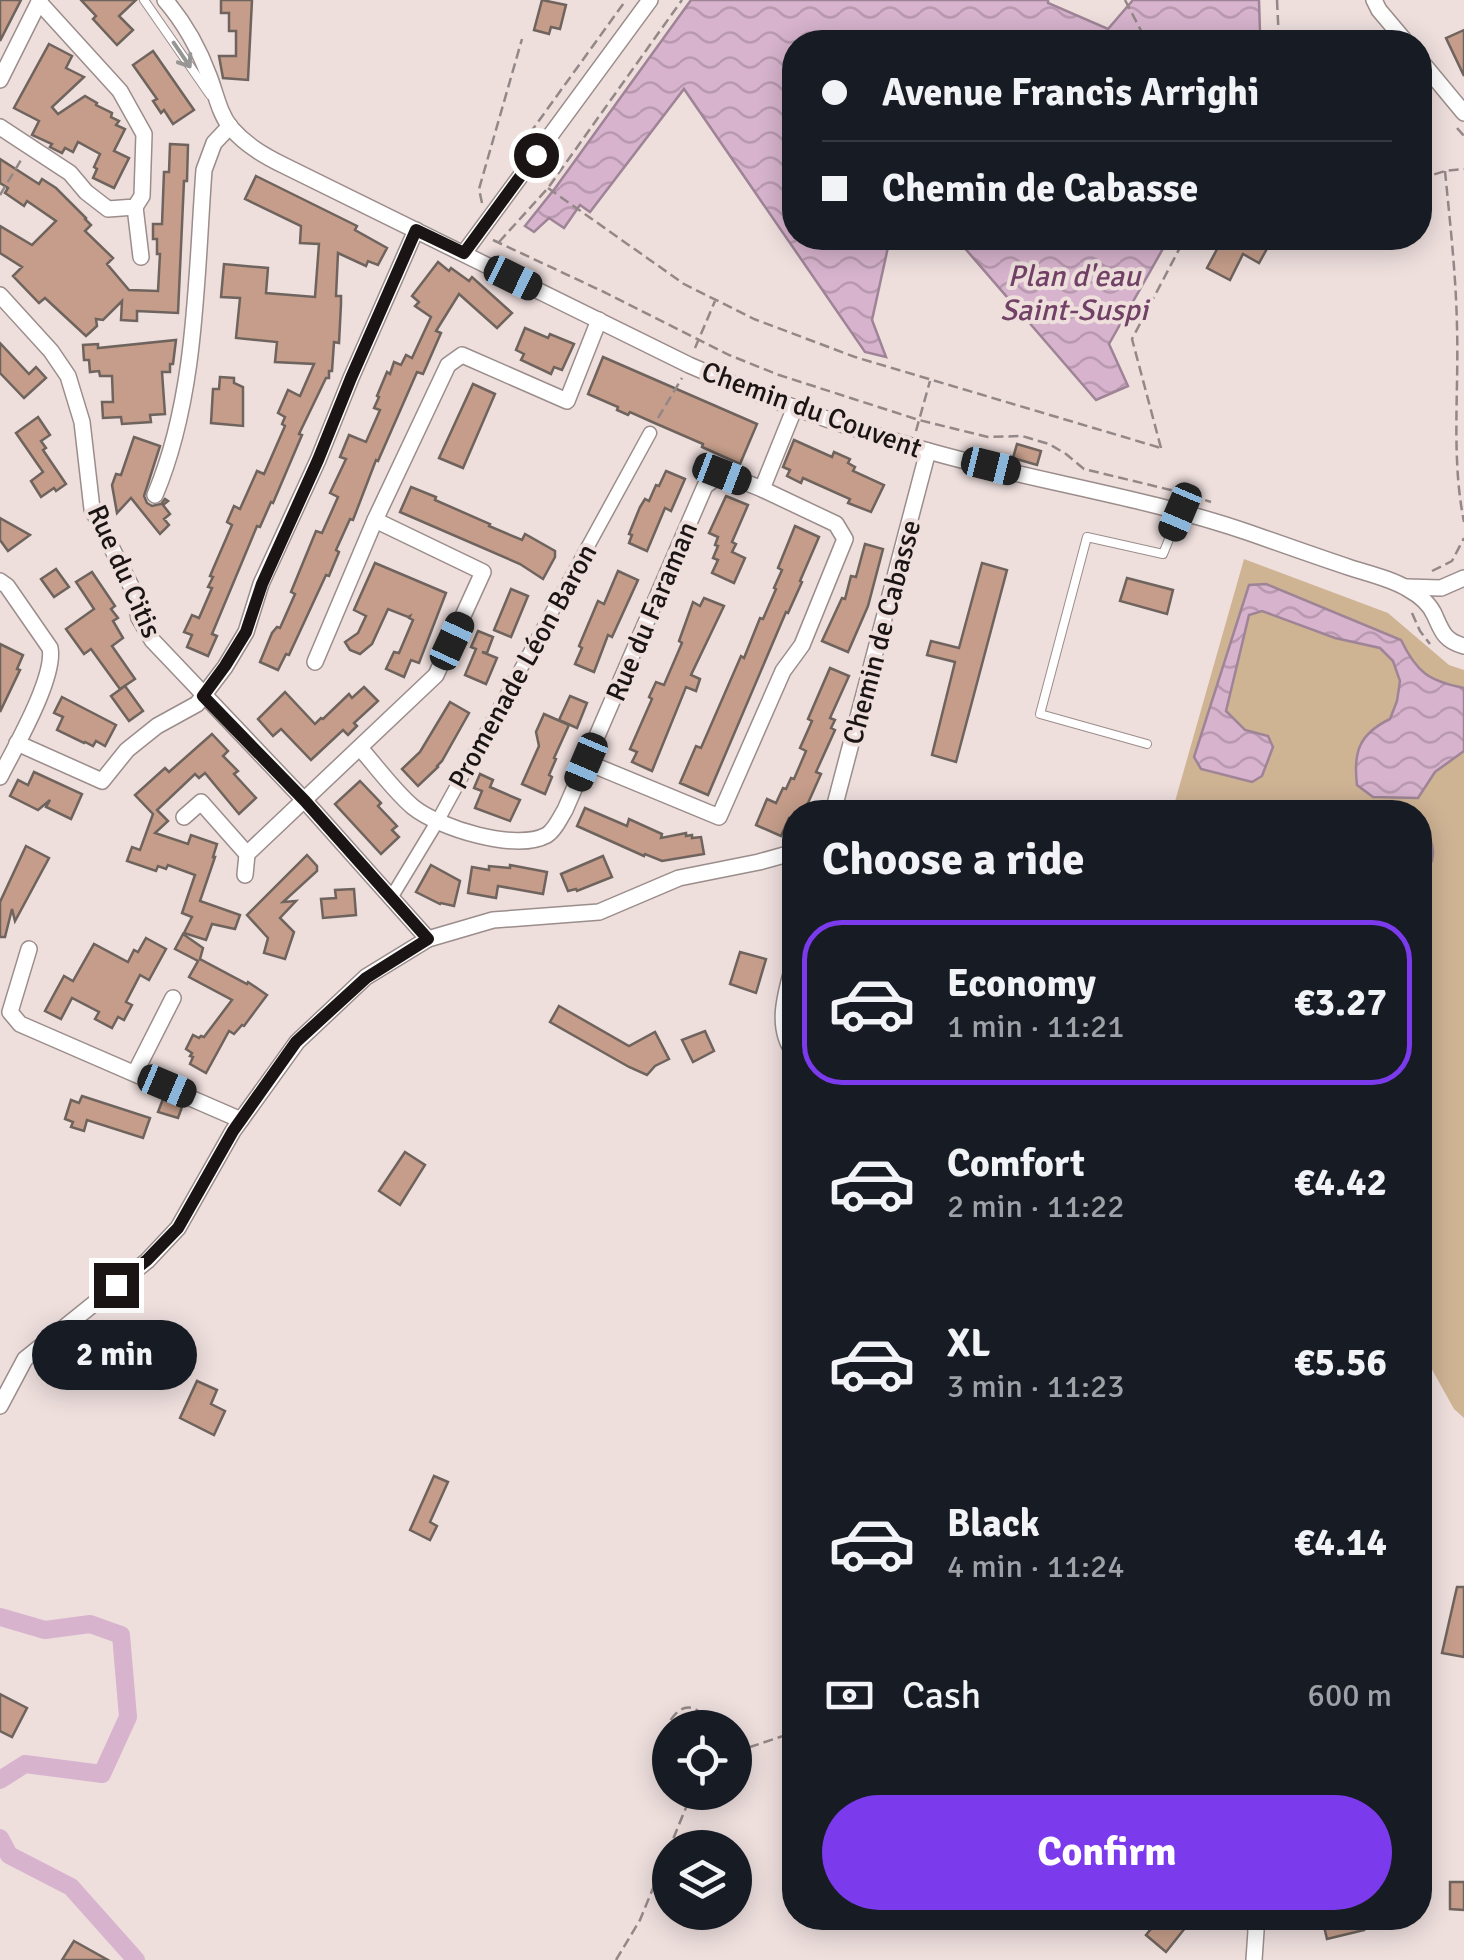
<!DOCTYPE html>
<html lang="en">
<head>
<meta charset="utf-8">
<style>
  :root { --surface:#171b24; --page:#242831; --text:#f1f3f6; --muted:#9ea1a6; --line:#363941; --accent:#7c3aed }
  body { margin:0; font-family:Signika,sans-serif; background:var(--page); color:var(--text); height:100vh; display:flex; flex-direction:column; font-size:38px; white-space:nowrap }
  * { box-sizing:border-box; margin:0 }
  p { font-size:32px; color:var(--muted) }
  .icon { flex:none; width:55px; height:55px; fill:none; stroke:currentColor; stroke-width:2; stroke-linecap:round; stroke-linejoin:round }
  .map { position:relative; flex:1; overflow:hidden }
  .details { position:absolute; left:782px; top:800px; width:650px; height:1130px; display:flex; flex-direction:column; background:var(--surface); border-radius:40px; box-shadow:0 5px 25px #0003 }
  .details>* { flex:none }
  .hud { position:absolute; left:782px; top:30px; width:650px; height:220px; border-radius:40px; box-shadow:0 5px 25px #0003; display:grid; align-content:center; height:220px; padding:0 40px; background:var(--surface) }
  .buttons { position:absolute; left:652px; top:1710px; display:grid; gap:20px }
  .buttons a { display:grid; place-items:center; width:100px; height:100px; border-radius:50%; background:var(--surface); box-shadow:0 5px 25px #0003; font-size:50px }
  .end { position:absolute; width:45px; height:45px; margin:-22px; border:12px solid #1a1514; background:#fff; box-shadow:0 0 0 5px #fff }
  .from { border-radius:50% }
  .bubble { position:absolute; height:70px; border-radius:35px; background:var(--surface); box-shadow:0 5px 25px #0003; font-size:32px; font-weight:700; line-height:70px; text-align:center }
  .car { position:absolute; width:30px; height:60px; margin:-30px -15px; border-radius:12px; box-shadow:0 0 8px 2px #0007; background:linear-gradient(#222 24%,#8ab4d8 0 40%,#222 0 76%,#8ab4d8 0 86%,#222 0) }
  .hud b { display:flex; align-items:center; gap:35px; height:95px; font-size:38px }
  .hud b+b { border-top:2px solid var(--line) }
  .hud i { width:25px; height:25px; background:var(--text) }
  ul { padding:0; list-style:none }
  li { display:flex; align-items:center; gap:30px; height:165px; margin:0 20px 15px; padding:0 20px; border:5px solid transparent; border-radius:40px }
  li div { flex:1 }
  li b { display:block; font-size:38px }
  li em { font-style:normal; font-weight:700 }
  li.active { border-color:var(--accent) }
  li>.icon { width:90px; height:90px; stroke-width:1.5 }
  h2 { padding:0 40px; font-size:45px; line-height:120px }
  .pay { display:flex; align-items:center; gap:25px; height:110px; padding:0 40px; font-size:38px }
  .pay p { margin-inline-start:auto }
  .primary-button { display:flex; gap:20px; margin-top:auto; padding:20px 40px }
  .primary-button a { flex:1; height:115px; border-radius:60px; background:var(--accent); color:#fff; font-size:40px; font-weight:700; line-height:115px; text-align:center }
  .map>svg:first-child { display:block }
</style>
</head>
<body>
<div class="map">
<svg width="1464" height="1960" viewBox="0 0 1464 1960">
  <defs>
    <pattern id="water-waves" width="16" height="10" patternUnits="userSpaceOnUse" patternTransform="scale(2.5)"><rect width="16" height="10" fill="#d7b3cd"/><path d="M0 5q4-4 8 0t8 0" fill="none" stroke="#b899af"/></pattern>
  </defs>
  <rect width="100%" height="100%" fill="#eedfdd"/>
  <!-- green -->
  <polygon fill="#cfb494" points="1244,559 1388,613 1449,665 1464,670 1464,1418 1454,1409 1420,1348 1420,812 1172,812"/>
  <!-- water -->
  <g fill="url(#water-waves)" stroke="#9e8496" stroke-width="2.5">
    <polygon points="691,0 1048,0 1048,3 1108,29 1133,0 1259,0 1260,32 1257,42 795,42 795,238 890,238 872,320 886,357 865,352 684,89 590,212 580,205 564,228 549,218 534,232 525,226 556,187"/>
    <polygon points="956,238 1169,238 1109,344 1128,386 1096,400"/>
    <path d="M1266,584L1401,640C1417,673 1429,681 1464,688V751L1435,772L1418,798L1373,797L1357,785C1353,752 1359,734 1390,719L1397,701L1400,681L1393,661L1380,648L1335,638L1262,611L1249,615L1226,711L1245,730L1268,736L1273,747L1262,776L1252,782L1201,769L1194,757L1249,585Z"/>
    <path d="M1420,822C1436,842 1439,861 1420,879Z"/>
  </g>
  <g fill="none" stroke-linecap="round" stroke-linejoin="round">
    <!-- canal -->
    <g stroke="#d7b3cd" stroke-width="18">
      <polyline points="0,1617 45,1630 90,1624 121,1635 128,1717 102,1774 25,1764 0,1780"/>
      <polyline points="0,1838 9,1855 71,1887 136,1960"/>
    </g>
  </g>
  <!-- building -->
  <g fill="#c59d8a" stroke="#6e635d" stroke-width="2.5">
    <polygon points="0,0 21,0 0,41"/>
    <polygon points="81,0 136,0 119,16 133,30 117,45 93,19 96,16"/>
    <polygon points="221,0 252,0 248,80 223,78 219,56 236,56 236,31 229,31 229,13 221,13"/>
    <polygon points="542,0 566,5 560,29 551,27 549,34 534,30"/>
    <polygon points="1464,30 1464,76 1446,38"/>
    <polygon points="49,44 72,56 66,68 84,77 52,107 58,114 85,96 97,103 96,105 112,113 111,117 119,121 116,125 125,129 114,151 129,158 114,188 93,178 97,169 94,167 100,154 78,142 73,152 65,148 62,153 50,147 52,144 32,135 39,121 14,108"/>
    <polygon points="153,51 194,110 173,124 164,110 161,113 153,101 157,99 133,65"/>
    <polygon points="170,144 188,145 187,181 184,181 178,313 137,311 137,321 121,320 122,301 103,320 96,319 97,326 86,336 45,298 39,303 13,276 22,267 0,253 0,226 32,245 56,221 27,201 24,206 5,193 8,188 0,183 0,159 39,184 42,179 56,188 86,218 85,219 91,225 85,231 113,258 107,264 129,290 158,291 160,254 157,254 157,239 153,239 153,224 162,224 164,172 169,172"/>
    <polygon points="256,176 357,226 355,230 387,248 378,265 368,261 366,266 338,253 336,296 341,296 341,304 339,343 334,342 332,371 329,371 329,378 326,378 299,434 302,435 273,503 271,502 260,527 257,526 212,634 217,636 208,656 187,647 192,635 184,632 192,615 199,618 212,588 208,587 213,577 210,576 232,525 227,522 234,506 240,509 257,471 264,474 285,426 282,424 285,417 278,413 288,390 300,396 314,364 275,362 277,342 236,338 240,298 221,297 224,264 268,268 266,293 315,297 319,244 300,243 301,226 245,199"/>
    <polygon points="1223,238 1273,238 1259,263 1243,254 1230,280 1207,268"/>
    <polygon points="438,262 449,271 451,268 469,281 472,277 512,313 497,328 459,294 436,331 441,333 423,374 417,372 378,461 376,460 353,520 350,519 336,550 339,552 329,576 326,575 289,655 286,654 278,670 260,662 272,633 277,627 280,628 295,594 291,592 316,531 322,533 338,497 330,493 346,459 340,457 349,435 366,442 380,410 374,408 379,397 377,396 387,372 390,374 394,362 401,365 406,355 412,358 431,317 415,306 419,302 412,296"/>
    <polygon points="525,328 548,338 550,334 574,344 562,370 554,367 551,374 521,360 524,354 516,350"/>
    <polygon points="176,340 173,364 170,364 170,372 162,372 165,414 150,415 151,422 122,424 121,417 103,418 102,402 113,402 112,376 100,376 99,371 90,372 89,360 84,360 83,345 98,344 98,348"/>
    <polygon points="0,343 29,374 36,367 46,378 24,398 0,373"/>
    <polygon points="603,357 757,424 740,464 702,447 703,444 650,421 630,412 628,415 617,410 618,407 588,394"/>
    <polygon points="220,377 234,378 234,383 243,387 243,426 211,423 213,389 219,389"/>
    <polygon points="473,384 495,394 463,468 439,458"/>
    <polygon points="38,417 50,435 41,441 46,448 43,450 66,484 56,491 54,488 41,497 31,481 43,472 16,433"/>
    <polygon points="134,437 160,446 144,496 147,503 152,506 161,504 165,499 168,501 163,505 170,514 164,519 169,525 160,534 131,498 117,513 112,485 116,474 121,475"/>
    <polygon points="794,440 832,457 834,452 850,459 848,463 855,467 853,471 884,485 871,512 848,503 850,499 803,478 801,483 787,476 790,470 783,467"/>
    <polygon points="1017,444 1041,451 1037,465 1013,458"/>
    <polygon points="666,471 685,479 671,511 665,508 647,551 629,543 632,535 629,534 640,507 645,499 649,501 656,485 659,486"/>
    <polygon points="411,487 436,497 435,500 490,524 489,526 522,540 525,534 555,551 555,557 543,579 520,564 400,512"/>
    <polygon points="726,496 748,505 732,542 736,544 732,552 745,558 734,583 712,573 718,560 713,558 718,546 715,545 718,537 709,533"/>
    <polygon points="0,518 30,535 8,551 0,540"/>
    <polygon points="795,526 819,537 800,581 802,582 788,613 786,612 708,795 680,783 696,746 701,748 741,656 744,658 760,618 763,619 776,589 774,588 782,570 778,568"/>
    <polygon points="865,544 883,549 868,606 848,652 822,641 842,598 845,599 851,576 856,577"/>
    <polygon points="375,563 446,593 419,663 411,660 404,677 386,669 394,652 399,653 413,620 409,618 410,616 408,617 388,609 372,644 360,654 350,650 345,642 358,633 366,616 354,610"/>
    <polygon points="982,563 1007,570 956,762 932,755 955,662 927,655 931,641 959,648"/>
    <polygon points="56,569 69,587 54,597 41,579"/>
    <polygon points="618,571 638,580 612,637 608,635 594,672 575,664 582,648 579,646 598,601 604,604"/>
    <polygon points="92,572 115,606 111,609 118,618 113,621 123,638 112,646 135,679 120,689 91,649 84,654 66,629 94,609 76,582"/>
    <polygon points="1127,578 1173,590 1167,614 1120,601"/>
    <polygon points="511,589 528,596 511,637 494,630"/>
    <polygon points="704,598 724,606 691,675 700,679 696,691 686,687 652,771 632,762 637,752 630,749 652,699 649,697 656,682 664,685 682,643 679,641 693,602 700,606"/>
    <polygon points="478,631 493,637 487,653 482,652 497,658 486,684 465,675 476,649 471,647"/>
    <polygon points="0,644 23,655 17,669 20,670 0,712"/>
    <polygon points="830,668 849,676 830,718 835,720 831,728 835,730 816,772 821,774 804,812 795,812 795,820 789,818 781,836 756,825 767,799 776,803 783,788 786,789 791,778 794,779 806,751 800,748 812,721 808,719"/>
    <polygon points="125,686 143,711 129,721 111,696"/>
    <polygon points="364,687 378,701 354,723 357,726 348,735 343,730 311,760 281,729 273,736 258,719 285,692 315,724 321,718 323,719 349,694 352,698"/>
    <polygon points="570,696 587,703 577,728 559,720"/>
    <polygon points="62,697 116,725 105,746 96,741 93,746 85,742 84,743 57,730 63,717 54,713"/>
    <polygon points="450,702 469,713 442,761 437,766 438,767 418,786 402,769 420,752"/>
    <polygon points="544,714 569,725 554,758 556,759 549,775 552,777 545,794 522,784 539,746 536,732"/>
    <polygon points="212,734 228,751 223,756 238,771 234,774 256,798 239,814 205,773 199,778 195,774 157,810 168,821 155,833 188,844 191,835 217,844 213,857 215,857 200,901 240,915 235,929 212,924 206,940 184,933 192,917 182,913 195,875 168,865 166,869 158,866 156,871 127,861 132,847 140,850 153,814 135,795 165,768 169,772"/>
    <polygon points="34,772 82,794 71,819 46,807 50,800 38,810 10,796 18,780 28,785"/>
    <polygon points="480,774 493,780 490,787 520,800 510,821 475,808 482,791 474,788"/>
    <polygon points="360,781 381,803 378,806 397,826 392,830 399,837 381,854 335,804"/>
    <polygon points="585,808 627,826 629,819 662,834 661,838 686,833 686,836 692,835 692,838 701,837 704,854 662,861 645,854 644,856 577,826"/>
    <polygon points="26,846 49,858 15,921 12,909 5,937 0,937 0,902"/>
    <polygon points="307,855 317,866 317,871 283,902 296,901 280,918 294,932 285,959 264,953 268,938 247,915"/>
    <polygon points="603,856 612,877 577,891 576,889 568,891 561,874"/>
    <polygon points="431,865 460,881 454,906 441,903 440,904 416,892"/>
    <polygon points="510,865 547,872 543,894 498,886 496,898 468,893 472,867 489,870 489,866 510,868"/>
    <polygon points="354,889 356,915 323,918 321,899 336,898 335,890"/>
    <polygon points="183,934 203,948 200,959 247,984 248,982 267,995 244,1026 242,1025 234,1034 229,1031 206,1073 190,1064 193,1057 190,1056 192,1053 186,1049 193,1035 199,1038 201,1036 204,1037 232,1000 189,977 198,961 175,949"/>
    <polygon points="146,938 166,949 149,980 140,975 126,1002 132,1005 124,1020 118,1017 112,1028 95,1019 99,1012 72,998 61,1019 45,1011 64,976 73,981 94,944 128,962 134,950 138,952"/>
    <polygon points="740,952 766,959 756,993 730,984"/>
    <polygon points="559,1006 629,1046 655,1032 669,1059 655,1066 647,1075 629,1067 550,1022"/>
    <polygon points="705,1031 714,1051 693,1062 682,1040"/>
    <polygon points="82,1096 150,1118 143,1138 87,1120 84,1131 71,1127 73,1122 65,1119 71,1100 79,1103"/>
    <polygon points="163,1099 182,1107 178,1118 158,1112"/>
    <polygon points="405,1152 425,1165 400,1205 379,1191"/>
    <polygon points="197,1381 217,1390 211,1404 225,1411 214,1435 180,1418"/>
    <polygon points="434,1476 448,1482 430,1522 437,1526 430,1540 410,1530"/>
    <polygon points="1457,1587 1464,1587 1464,1657 1442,1653"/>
    <polygon points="0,1694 27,1708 12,1737 0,1731"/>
    <polygon points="1450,1882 1464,1882 1464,1910 1450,1909"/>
    <polygon points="1155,1918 1193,1918 1166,1952 1146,1935 1150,1930 1147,1927"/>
    <polygon points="1322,1918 1361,1918 1364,1930 1327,1939"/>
    <polygon points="74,1941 108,1960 62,1960"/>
  </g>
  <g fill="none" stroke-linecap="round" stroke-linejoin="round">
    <!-- service casing -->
    <g stroke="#9b8d8b" stroke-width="10">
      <g id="service">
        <polyline points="144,0 210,95"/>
        <polyline points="1147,744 1040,714 1087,537 1163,554 1180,512"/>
      </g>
    </g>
    <!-- pedestrian casing -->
    <g stroke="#9b8d8b" stroke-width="15">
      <polyline id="pedestrian" points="391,898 437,822 650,433"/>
    </g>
    <!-- minor casing -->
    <g stroke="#9b8d8b" stroke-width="18">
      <g id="minor">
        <path d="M165,0C184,22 199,49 209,76C216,94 219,113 231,128C246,145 263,155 283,165L689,365C761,397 836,424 911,446C1023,480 1140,495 1250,533C1284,545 1318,557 1351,568C1370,574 1392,579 1408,589C1419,595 1430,604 1435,616C1442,632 1445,641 1464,646"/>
        <polyline points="1374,0 1379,10 1406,42"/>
        <polyline points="1420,60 1464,113"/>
        <polyline points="0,80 40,0"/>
        <polyline points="0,127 70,173 86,192 108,209 135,207 142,196 144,134 120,91 39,2"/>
        <polyline points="135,207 141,257"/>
        <polyline points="464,253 650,0"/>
        <polyline points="0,295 51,351 68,376 82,422 92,509 133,590 139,618 152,640 305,801 428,939"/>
        <path d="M155,495C197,396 196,276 204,170L214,143L230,126"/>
        <path d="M0,581L7,586L50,648C56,677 14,749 0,777"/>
        <polyline points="1406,587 1441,588 1464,578"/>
        <polyline points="315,662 375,520"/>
        <polyline points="17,743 102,781 127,750 157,726 197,704 225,667 246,632 261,584 318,460 351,378 416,230"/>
        <path d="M360,748C377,767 394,791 413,807C439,828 516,852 547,835C555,830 560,818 565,810L705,486L722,473L762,489L795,407"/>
        <polyline points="586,762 719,817 783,671 802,645 845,539 836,524 762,489"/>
        <polyline points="833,812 928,451"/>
        <polyline points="184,817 201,802 247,854 245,875"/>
        <polyline points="247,854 436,675 483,572 375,520 448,365 462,355 567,401 599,320"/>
        <polyline points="29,949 10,1012 20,1024 241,1120"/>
        <path d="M795,959C787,990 773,1026 795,1054"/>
        <polyline points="135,1073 173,998"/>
        <polyline points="0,1406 25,1359 147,1261 178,1228 233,1131 297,1042 366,977 428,939 493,920 599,912 679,878 759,862 795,852"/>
        <polyline points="1254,1960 1256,1931 1254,1918"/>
      </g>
    </g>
    <!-- path -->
    <g stroke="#938887" stroke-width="2.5" stroke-dasharray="10 5" stroke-linecap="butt">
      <polyline points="1125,0 1147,42"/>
      <polyline points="1277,0 1279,42"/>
      <polyline points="1457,128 1464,136"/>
      <polyline points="512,158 626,0"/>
      <path d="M1445,171C1450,223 1456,274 1457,327C1459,392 1451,457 1464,522"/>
      <polyline points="1420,179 1445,171 1464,169"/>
      <polyline points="548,188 684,284 754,319 855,357 1161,448"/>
      <polyline points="0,195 21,160"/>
      <polyline points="482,203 479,189 522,39"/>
      <polyline points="493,240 606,293 729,355 779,375 919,420 988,437 1022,436 1049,444 1066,454 1084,469 1179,492 1211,502"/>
      <polyline points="499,242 548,188 682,0"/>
      <polyline points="695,348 715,301"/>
      <polyline points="658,418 682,378"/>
      <polyline points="916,431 930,381"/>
      <polyline points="1161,448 1132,339 1185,238"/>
      <polyline points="1432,571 1452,561 1464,538"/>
      <polyline points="1412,613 1420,631 1430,644"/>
      <path d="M670,1734L668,1724C685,1696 699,1708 716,1728"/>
      <polyline points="735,1745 744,1747"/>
      <polyline points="735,1752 795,1732"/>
      <polyline points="616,1960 640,1920 687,1805 695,1792"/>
    </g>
    <!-- service -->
    <use href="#service" stroke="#fff" stroke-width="8"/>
    <!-- pedestrian -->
    <use href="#pedestrian" stroke="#fff" stroke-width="12"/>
    <!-- minor -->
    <use href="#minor" stroke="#fff" stroke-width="15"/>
  </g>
  <!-- one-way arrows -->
  <defs><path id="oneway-shaft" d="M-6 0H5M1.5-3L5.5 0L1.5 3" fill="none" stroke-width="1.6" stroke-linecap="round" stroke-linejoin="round" transform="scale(2.5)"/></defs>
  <use stroke="#989695" href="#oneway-shaft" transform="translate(182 55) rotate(56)"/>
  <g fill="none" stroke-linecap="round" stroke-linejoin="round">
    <!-- route -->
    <polyline stroke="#1a1514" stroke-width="12" points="116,1285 147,1260 178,1228 233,1131 296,1042 366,978 428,939 305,801 203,696 225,666 246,632 262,584 318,460 351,378 416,230 464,253 536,155"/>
  </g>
  <g text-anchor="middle" stroke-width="8" stroke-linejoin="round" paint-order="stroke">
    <!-- street labels -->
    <g font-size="28" fill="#1a1514" stroke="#eedfdd">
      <text transform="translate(812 409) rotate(20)" y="10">Chemin du Couvent</text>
      <text transform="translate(125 571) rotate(66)" y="10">Rue du Citis</text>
      <text transform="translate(651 611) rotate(-67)" y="10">Rue du Faraman</text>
      <text transform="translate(881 632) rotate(-75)" y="10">Chemin de Cabasse</text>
      <text transform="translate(522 666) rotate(-61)" y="10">Promenade Léon Baron</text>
    </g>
    <!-- water labels -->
    <g font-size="30" font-style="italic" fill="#724166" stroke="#eedfdd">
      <text x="1074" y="286">Plan d'eau<tspan x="1074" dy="34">Saint-Suspi</tspan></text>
    </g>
  </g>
</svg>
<div class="buttons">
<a><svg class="icon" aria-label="locate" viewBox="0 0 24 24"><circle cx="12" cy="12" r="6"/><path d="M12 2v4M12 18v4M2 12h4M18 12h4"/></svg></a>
<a><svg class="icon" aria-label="layers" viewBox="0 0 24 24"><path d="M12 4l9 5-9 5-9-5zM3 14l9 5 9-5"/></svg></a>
</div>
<i class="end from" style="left:536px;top:155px"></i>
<i class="end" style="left:116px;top:1285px"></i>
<div class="bubble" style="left:32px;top:1320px;width:165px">2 min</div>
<i class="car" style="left:513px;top:278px;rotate:116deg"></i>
<i class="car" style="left:991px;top:466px;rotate:104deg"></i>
<i class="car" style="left:722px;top:474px;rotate:111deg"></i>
<i class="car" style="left:1180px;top:512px;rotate:203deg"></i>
<i class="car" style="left:452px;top:641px;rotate:25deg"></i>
<i class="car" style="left:586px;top:762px;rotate:203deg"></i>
<i class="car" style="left:167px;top:1086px;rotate:113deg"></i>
<div class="hud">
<b><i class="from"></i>Avenue Francis Arrighi</b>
<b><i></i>Chemin de Cabasse</b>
</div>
<section class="details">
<h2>Choose a ride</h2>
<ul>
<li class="active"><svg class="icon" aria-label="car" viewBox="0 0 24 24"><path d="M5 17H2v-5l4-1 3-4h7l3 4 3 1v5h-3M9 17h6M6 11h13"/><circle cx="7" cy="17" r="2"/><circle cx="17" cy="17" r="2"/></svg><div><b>Economy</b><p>1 min · 11:21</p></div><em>€3.27</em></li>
<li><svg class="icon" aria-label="car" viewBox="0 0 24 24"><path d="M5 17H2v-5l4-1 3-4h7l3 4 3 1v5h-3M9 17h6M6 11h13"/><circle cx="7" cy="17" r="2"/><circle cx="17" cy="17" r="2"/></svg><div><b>Comfort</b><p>2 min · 11:22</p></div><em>€4.42</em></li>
<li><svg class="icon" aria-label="car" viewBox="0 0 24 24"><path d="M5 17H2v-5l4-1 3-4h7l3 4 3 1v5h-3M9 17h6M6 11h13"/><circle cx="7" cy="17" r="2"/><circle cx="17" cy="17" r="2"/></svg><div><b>XL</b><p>3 min · 11:23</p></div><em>€5.56</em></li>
<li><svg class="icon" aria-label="car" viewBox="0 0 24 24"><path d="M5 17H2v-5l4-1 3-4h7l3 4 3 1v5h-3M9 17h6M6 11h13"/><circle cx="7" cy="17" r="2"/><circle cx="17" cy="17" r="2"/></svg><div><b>Black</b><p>4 min · 11:24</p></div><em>€4.14</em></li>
</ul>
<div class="pay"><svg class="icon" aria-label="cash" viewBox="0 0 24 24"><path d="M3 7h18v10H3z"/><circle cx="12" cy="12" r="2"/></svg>Cash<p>600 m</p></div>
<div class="primary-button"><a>Confirm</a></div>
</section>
</div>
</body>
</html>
